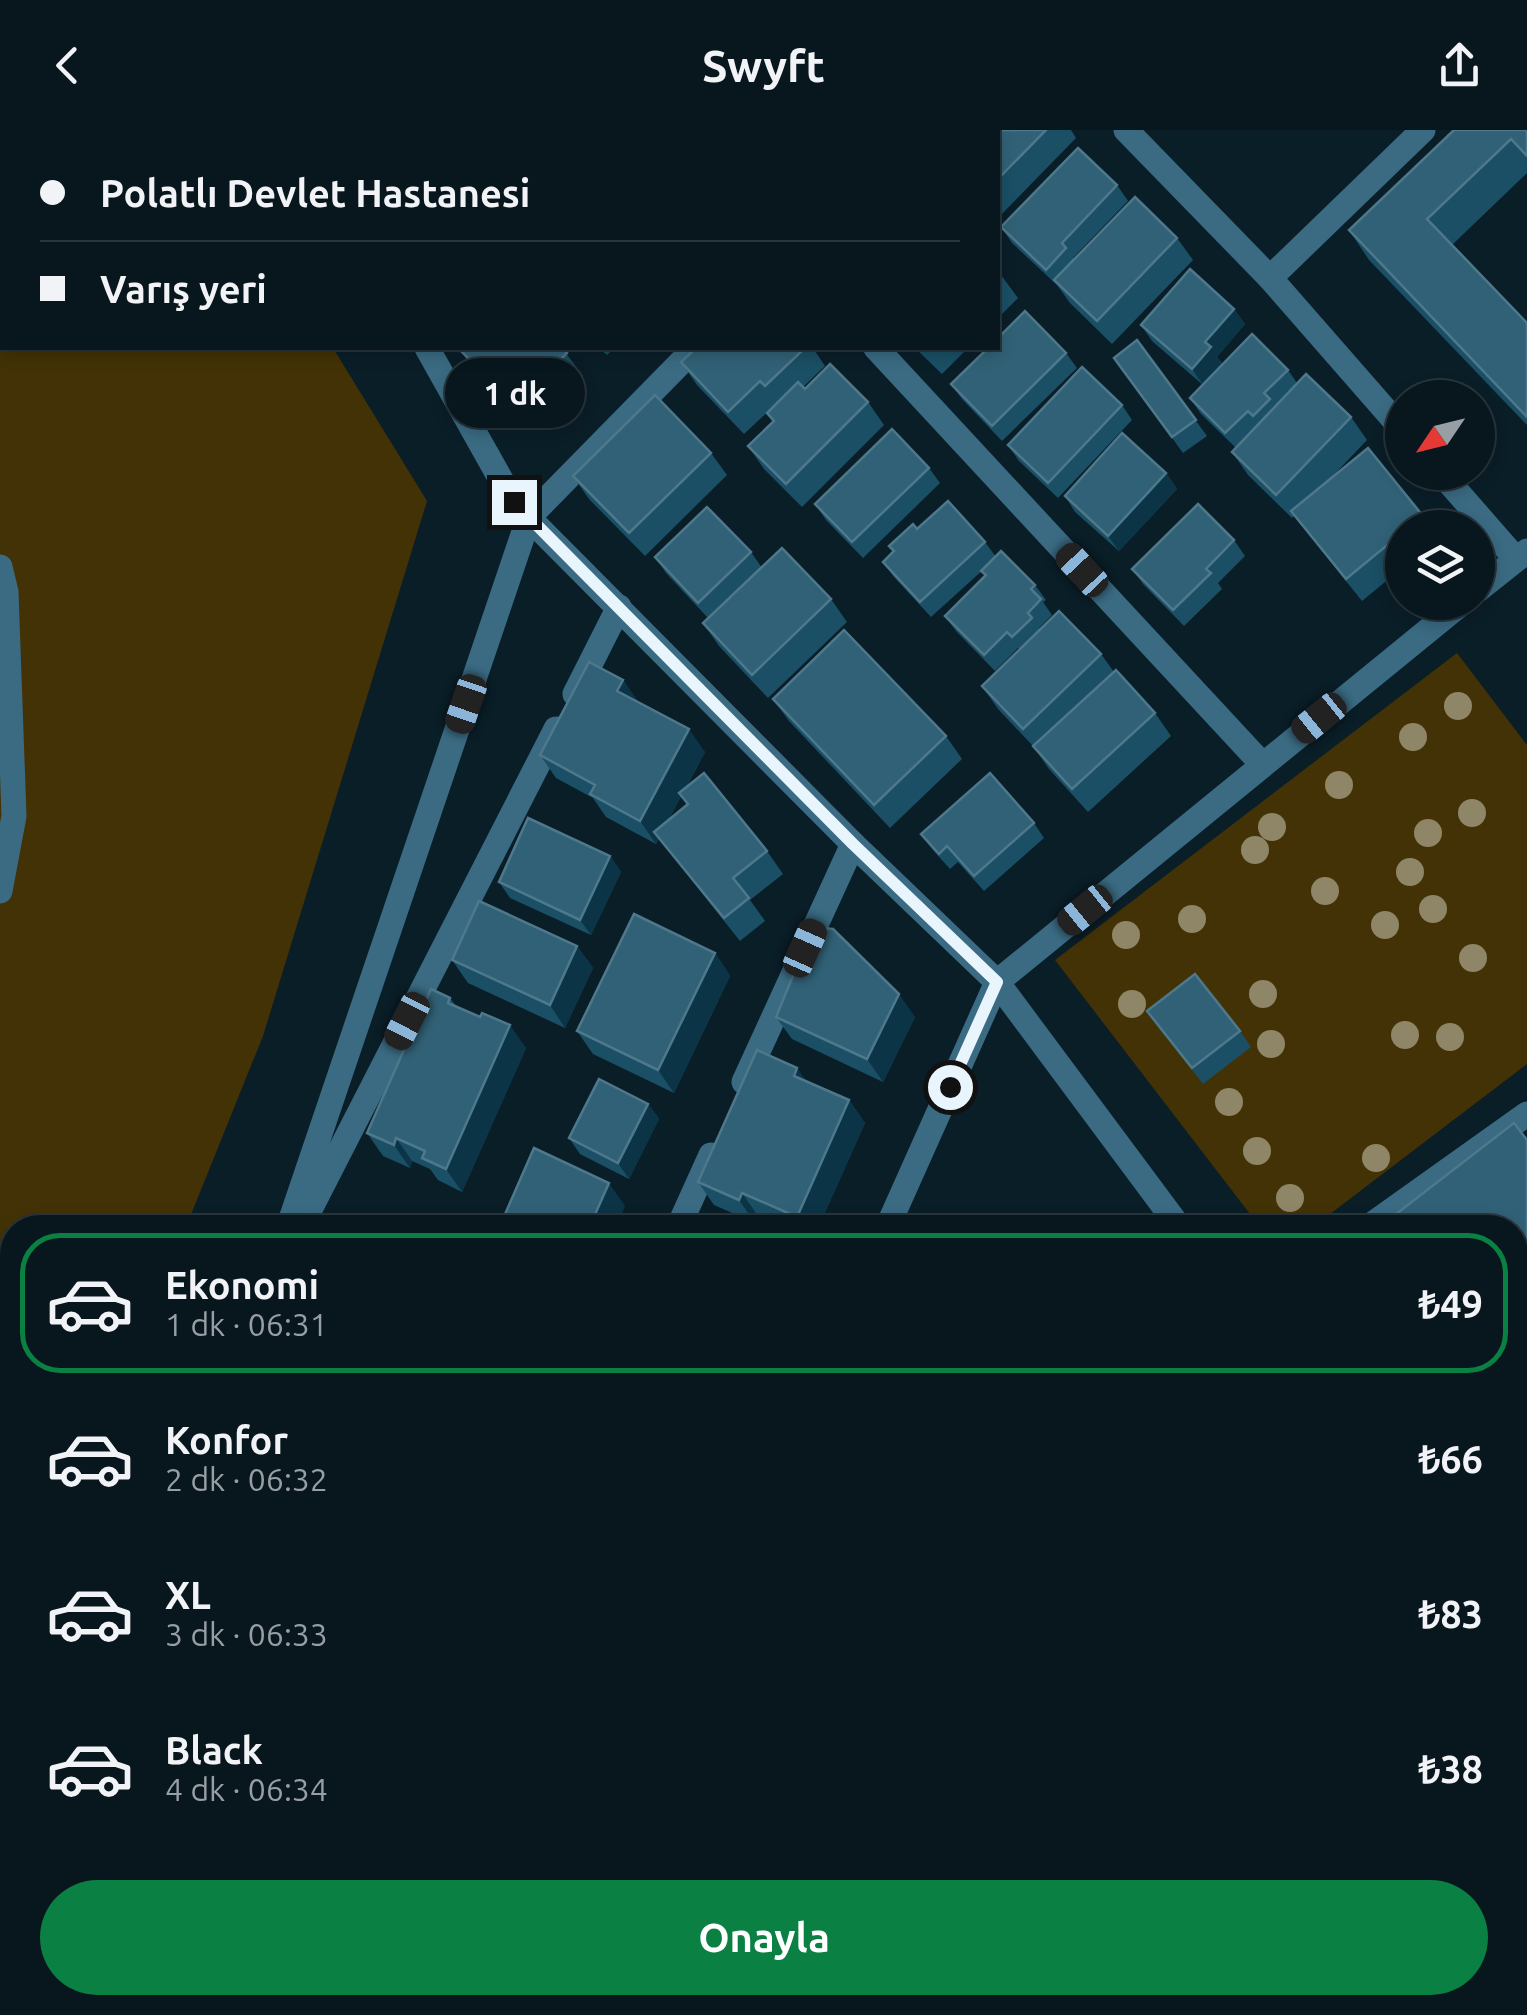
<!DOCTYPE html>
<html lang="tr">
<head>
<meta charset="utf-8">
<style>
  :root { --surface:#08161e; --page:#111f27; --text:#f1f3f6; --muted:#989fa4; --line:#29353c; --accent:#0b8043 }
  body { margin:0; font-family:Ubuntu,sans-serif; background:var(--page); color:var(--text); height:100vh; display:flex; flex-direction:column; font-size:38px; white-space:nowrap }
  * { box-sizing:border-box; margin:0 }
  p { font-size:32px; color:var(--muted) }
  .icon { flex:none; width:55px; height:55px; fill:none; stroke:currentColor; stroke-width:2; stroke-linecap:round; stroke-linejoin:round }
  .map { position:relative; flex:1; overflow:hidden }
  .drawer { position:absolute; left:0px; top:1085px; width:1528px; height:800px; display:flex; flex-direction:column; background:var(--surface); border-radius:40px 40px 0 0; box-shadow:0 5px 15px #0003,0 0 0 2px var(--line) }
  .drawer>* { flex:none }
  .hud { position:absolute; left:0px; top:0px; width:1000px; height:220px; box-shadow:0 5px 15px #0003,0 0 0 2px var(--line); display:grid; align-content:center; height:220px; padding:0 40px; background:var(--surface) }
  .needle { width:65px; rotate:235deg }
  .controls { position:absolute; left:1385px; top:250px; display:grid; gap:20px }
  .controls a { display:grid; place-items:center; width:110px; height:110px; border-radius:50%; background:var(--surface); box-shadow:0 5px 15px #0003,0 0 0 2px var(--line); font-size:50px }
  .end { position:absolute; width:45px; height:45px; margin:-22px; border:12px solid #e9f5fc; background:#111; box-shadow:0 0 0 5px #111 }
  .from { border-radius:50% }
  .bubble { position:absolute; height:70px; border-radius:35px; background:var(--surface); box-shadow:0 5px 15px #0003,0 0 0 2px var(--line); font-size:32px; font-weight:700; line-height:70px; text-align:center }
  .car { position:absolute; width:30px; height:60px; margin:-30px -15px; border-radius:12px; box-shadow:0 0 8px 2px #0007; background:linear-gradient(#222 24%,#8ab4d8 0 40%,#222 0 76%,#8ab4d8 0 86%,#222 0) }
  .hud b { display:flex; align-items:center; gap:35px; height:95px; font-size:38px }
  .hud b+b { border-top:2px solid var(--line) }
  .hud i { width:25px; height:25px; background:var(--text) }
  ul { padding:18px 0 0; list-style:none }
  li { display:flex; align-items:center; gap:30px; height:140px; margin:0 20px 15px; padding:0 20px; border:5px solid transparent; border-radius:40px }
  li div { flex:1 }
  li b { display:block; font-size:38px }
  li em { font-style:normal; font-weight:700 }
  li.selected { border-color:var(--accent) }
  li>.icon { width:90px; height:90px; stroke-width:1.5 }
  .button { display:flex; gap:20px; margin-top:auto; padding:20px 40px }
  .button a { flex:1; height:115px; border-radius:60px; background:var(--accent); color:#fff; font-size:40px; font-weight:700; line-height:115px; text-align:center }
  header { display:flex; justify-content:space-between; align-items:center; height:130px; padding:0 40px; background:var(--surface); font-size:45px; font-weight:700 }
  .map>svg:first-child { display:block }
</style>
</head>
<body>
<header><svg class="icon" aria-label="back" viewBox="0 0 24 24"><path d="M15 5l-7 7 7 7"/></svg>Swyft<svg class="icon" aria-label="share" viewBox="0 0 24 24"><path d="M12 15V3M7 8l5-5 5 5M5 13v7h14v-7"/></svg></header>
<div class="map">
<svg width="1527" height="1885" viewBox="0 0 1527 1885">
  <rect width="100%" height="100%" fill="#0a1e28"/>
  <!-- green -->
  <g fill="#433206">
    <polygon points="0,0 259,0 260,2 2,2 2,218 333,218 427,371 263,906 186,1097 12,1098 12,1341 0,1352"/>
    <polygon points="1457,523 1527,615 1527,934 1313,1097 1260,1097 1055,830"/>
  </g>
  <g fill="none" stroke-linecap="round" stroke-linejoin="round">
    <!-- street -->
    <g stroke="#3a6b83" stroke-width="25">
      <polyline points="326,0 327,2"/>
      <polyline points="1126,0 1270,148 1402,299"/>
      <polyline points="908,2 911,0"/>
      <polyline points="1270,148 1423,0"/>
      <polyline points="427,218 514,373 853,714 997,852 1180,1098"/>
      <polyline points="876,218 1262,634"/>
      <polyline points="1440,342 1516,429"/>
      <polyline points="0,437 6,462 14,686 0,761"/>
      <polyline points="1478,460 1527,421"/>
      <polyline points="575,564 619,477"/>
      <polyline points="744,952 853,714"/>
      <polyline points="303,1093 556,599"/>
      <polyline points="288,1098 529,387 695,218"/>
      <polyline points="678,1098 711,1025"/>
      <polyline points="887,1098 997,852 1463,472"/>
      <polyline points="1367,1098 1527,984"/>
      <polyline points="0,1471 12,1461"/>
      <polyline points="1515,1493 1527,1505"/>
      <polyline points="0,1716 12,1733"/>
      <polyline points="115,1872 125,1885"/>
      <polyline points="699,1872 708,1879"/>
      <polyline points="998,1872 1008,1885"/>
      <polyline points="418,1878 425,1885"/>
      <polyline points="342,1885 358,1872"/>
      <polyline points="603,1885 614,1872"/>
      <polyline points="782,1885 795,1872"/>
    </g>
  </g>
  <!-- trees -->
  <g fill="#8e8666">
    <circle cx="1458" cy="576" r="14"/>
    <circle cx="1413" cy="607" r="14"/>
    <circle cx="1339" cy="655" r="14"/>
    <circle cx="1472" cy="683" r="14"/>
    <circle cx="1272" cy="697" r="14"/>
    <circle cx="1428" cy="703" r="14"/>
    <circle cx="1255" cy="720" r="14"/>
    <circle cx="1410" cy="742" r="14"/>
    <circle cx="1325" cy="761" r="14"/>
    <circle cx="1433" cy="779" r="14"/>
    <circle cx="1192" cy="789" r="14"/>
    <circle cx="1385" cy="795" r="14"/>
    <circle cx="1126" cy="805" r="14"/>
    <circle cx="1473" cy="828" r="14"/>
    <circle cx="1263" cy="864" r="14"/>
    <circle cx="1132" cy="874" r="14"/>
    <circle cx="1405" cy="905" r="14"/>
    <circle cx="1450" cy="907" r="14"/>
    <circle cx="1271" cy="914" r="14"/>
    <circle cx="1229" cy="972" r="14"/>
    <circle cx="1257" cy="1021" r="14"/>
    <circle cx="1376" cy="1028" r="14"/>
    <circle cx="1290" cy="1068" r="14"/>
  </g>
  <!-- wall -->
  <g fill="#1b4f65" fill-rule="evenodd">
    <polygon points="473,0 561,0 563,2 475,2"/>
    <polygon points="736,0 818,0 820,2 739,2"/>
    <polygon points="951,0 1071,0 1076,8 1000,86 998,83 998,2"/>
    <polygon points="1527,0 1527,43 1452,115 1527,193 1527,295 1369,130 1349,100"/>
    <polygon points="1117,55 1128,71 1073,128 1074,130 1177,108 1193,130 1112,214 1070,173 1057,155 1012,113 1001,97"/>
    <polygon points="998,141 1018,168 998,188"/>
    <polygon points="1234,179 1245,194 1217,227 1222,233 1203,255 1152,211 1141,195"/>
    <polygon points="1137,210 1207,306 1183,323 1114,228"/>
    <polygon points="461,218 562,218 583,246 531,298 477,244 461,221 463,219"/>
    <polygon points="599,218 614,218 607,225"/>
    <polygon points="696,218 813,218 825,236 803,257 805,259 868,272 884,295 802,377 764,339 748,316 773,292 767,283 776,274 744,304 697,255 681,232"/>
    <polygon points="915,218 968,218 942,244"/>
    <polygon points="1066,223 1077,238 1002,311 962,269 951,254"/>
    <polygon points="1288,240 1297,253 1351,287 1367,310 1328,351 1423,386 1431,398 1402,398 1402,438 1362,471 1294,386 1292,388 1248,345 1232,322 1236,318 1201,284 1190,268"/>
    <polygon points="1122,275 1132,290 1058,368 1019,331 1008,315"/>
    <polygon points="711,323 727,345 645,426 589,369 573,346"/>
    <polygon points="929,338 940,353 863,428 826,390 815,374"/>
    <polygon points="1166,343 1177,359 1119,421 1075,382 1065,366"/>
    <polygon points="917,399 985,412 996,427 1035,455 1046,470 1043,472 1052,485 1039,498 1040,500 1101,524 1114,542 1155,583 1171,606 1088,682 1049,639 1033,616 998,579 982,556 1020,519 1018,518 995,541 956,501 945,486 985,446 981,441 984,439 931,487 894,447 883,432 893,422 889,416"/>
    <polygon points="1234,410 1245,426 1218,453 1222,459 1184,496 1143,454 1132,439"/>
    <polygon points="751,422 762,438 831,469 847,492 768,568 719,516 703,493 708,488 666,443 655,427"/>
    <path d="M623,550L638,572L705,622L686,658L767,721L783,744L750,770L765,791L740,811L659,709L656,714L606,687L593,668L556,648L540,625ZM681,666L687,675L668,691Z"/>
    <polygon points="773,569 946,606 962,629 890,698 789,591"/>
    <polygon points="1034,693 1044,708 984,761 958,732 950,739 932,719 921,704"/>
    <polygon points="610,726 621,742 591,805 510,768 499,752"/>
    <polygon points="577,816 593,838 565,898 468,853 452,830"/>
    <polygon points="715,823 730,846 674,963 593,924 577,901"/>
    <polygon points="450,868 456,876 526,918 462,1062 438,1050 430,1039 412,1031 410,1038 383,1026 367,1003"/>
    <polygon points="1147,881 1240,901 1251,917 1203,954"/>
    <polygon points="776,887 915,887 883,952 792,909"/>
    <polygon points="797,938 806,951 849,970 865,993 818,1098 784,1098 758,1086 755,1093 714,1075 698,1052"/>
    <polygon points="648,974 659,989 629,1049 580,1024 569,1008"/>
    <polygon points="1527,1007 1527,1265 1515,1274 1515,1098 1525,1008"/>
    <polygon points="1527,1329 1527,1432 1515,1418 1515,1338"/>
    <polygon points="1527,1685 1527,1801 1515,1786 1515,1695"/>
    <polygon points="188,1872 249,1872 234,1885 198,1885"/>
    <polygon points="1141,1872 1254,1872 1242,1885 1153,1885"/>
  </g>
  <!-- shaded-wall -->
  <g fill="#0b3446">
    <polygon points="1234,179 1245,194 1217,227 1222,233 1203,255 1192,239 1205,212"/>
    <polygon points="1166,343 1177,359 1119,421 1108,406"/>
    <polygon points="623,550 639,573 617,561"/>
    <polygon points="689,599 705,622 656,714 640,691"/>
    <polygon points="610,726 621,742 591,805 580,790"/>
    <polygon points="577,816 593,838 565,898 550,875"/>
    <polygon points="715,823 730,846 674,963 658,940"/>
    <polygon points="899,864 915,887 883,952 867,929"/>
    <polygon points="510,895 526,918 462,1062 446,1039"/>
    <polygon points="797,938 813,961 794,946"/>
    <polygon points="849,970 865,993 818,1098 804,1098 797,1087"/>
    <polygon points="648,974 659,989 629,1049 618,1033"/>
    <polygon points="396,1008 412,1031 410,1038 394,1015"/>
    <polygon points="609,1053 625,1076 616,1098 589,1098"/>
    <polygon points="742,1063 758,1086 755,1093 739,1070"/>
  </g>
  <!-- building -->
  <g fill="#316176" stroke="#4e788b" stroke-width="2.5">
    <polygon points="360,0 436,0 438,2 362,2"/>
    <polygon points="480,0 539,0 537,2 482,2"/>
    <polygon points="633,0 689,0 691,2 630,2"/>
    <polygon points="744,0 797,0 795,2 746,2"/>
    <polygon points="951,0 1046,0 998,49 998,2 948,2"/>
    <polygon points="1454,0 1527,0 1527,26 1511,9 1427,89 1527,193 1527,287 1349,100"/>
    <polygon points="1078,18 1117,55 1062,113 1066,118 1046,140 1001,97"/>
    <polygon points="1135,67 1177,108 1097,191 1054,150"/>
    <polygon points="1190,139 1234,179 1205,212 1211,217 1192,239 1141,195"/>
    <polygon points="1025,181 1066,223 992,296 951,254 988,218 998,218 998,208"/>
    <polygon points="1252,204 1288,240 1264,263 1270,269 1253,286 1248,281 1225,303 1190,268"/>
    <polygon points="1137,210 1196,290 1172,307 1114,228"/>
    <polygon points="464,218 562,218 567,223 515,276 461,221"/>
    <polygon points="696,218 805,218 765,256 760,251 728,282 681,232"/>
    <polygon points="830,234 868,272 786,354 748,316 774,291 767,283 798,252 805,259"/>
    <polygon points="1082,237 1122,275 1048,353 1008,315"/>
    <polygon points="1306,244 1351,287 1276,365 1232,322"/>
    <polygon points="655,265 711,323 629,403 573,346"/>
    <polygon points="892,299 929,338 852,412 815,374"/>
    <polygon points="1122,303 1166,343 1108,406 1065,366"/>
    <polygon points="1368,318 1423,386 1409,398 1402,398 1402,403 1346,449 1291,381"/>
    <polygon points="948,371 985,412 920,472 883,432 894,421 889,416 913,394 917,399"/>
    <polygon points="1198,374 1234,410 1206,439 1211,443 1173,480 1132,439"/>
    <polygon points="707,377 751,422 698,473 655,427"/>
    <polygon points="782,418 831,469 752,545 703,493"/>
    <polygon points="1001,421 1035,455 1031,459 1041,469 1028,483 1032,488 1012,507 1007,502 984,525 945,486 986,445 981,441"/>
    <polygon points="1059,481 1101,524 1023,599 982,556"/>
    <polygon points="844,500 946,606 874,675 773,569"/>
    <polygon points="589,532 623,550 617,561 689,599 640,691 590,664 595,655 540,625"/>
    <polygon points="1116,540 1155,583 1072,659 1033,616"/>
    <polygon points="704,643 767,721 733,748 749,768 724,788 654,702 688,674 679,663"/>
    <polygon points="990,643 1034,693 974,746 947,716 939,724 921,704"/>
    <polygon points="528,688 610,726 580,790 499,752"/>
    <polygon points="479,771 577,816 550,875 452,830"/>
    <polygon points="634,784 715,823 658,940 577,901"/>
    <polygon points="813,797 833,799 899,864 867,929 776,887"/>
    <polygon points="1195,844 1240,901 1192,938 1147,881"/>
    <polygon points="431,859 450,868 448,873 480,887 482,883 510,895 446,1039 422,1028 425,1021 396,1008 394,1015 367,1003"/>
    <polygon points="757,920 797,938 794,946 849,970 797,1087 742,1063 739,1070 698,1052"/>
    <polygon points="599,949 648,974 618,1033 569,1008"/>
    <polygon points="1514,993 1527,1010 1527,1115 1515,1124 1515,1098 1378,1098"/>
    <polygon points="534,1018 609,1053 589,1098 499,1098"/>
    <polygon points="1527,1132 1527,1243 1521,1235 1515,1239 1515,1141"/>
    <polygon points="1527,1329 1527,1428 1515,1414 1515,1338"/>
    <polygon points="1527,1685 1527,1796 1515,1781 1515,1695"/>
    <polygon points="0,1820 12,1837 12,1872 39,1872 48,1885 0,1885"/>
    <polygon points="190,1872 205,1872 196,1880"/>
    <polygon points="1148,1872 1215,1872 1203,1885 1160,1885"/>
  </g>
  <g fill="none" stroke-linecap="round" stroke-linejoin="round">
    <!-- route -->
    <polyline stroke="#e9f5fc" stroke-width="12" points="514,372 853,714 997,852 950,957"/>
  </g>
</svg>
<div class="controls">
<a><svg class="needle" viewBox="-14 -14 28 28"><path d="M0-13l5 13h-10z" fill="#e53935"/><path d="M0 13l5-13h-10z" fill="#989fa4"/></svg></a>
<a><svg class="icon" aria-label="layers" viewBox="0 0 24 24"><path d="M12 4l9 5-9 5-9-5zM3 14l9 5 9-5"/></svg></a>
</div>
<i class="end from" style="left:950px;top:957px"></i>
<i class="end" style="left:514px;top:372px"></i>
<div class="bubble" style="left:445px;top:228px;width:140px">1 dk</div>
<i class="car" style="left:1082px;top:440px;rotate:317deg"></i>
<i class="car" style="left:466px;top:574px;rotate:199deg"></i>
<i class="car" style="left:1319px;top:588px;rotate:231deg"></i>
<i class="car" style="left:1085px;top:780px;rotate:231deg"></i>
<i class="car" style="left:805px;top:818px;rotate:24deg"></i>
<i class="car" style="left:407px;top:891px;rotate:207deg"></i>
<div class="hud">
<b><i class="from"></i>Polatlı Devlet Hastanesi</b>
<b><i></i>Varış yeri</b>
</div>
<section class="drawer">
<ul>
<li class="selected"><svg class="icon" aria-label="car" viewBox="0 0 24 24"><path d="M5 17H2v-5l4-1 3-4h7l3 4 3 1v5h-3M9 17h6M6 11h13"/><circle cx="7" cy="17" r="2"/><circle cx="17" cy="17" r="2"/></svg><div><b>Ekonomi</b><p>1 dk · 06:31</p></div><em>₺49</em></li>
<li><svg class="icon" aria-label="car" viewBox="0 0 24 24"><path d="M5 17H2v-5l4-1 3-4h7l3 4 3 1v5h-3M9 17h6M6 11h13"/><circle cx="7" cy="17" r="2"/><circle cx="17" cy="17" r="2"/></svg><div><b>Konfor</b><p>2 dk · 06:32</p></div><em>₺66</em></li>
<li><svg class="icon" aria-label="car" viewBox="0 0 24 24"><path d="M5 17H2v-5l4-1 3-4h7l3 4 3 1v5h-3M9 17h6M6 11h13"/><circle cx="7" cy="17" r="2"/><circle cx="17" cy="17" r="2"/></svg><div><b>XL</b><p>3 dk · 06:33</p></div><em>₺83</em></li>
<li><svg class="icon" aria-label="car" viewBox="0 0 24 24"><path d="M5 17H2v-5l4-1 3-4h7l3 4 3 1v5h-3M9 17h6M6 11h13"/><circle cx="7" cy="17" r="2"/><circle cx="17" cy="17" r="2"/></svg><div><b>Black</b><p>4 dk · 06:34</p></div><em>₺38</em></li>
</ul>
<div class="button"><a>Onayla</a></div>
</section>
</div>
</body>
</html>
